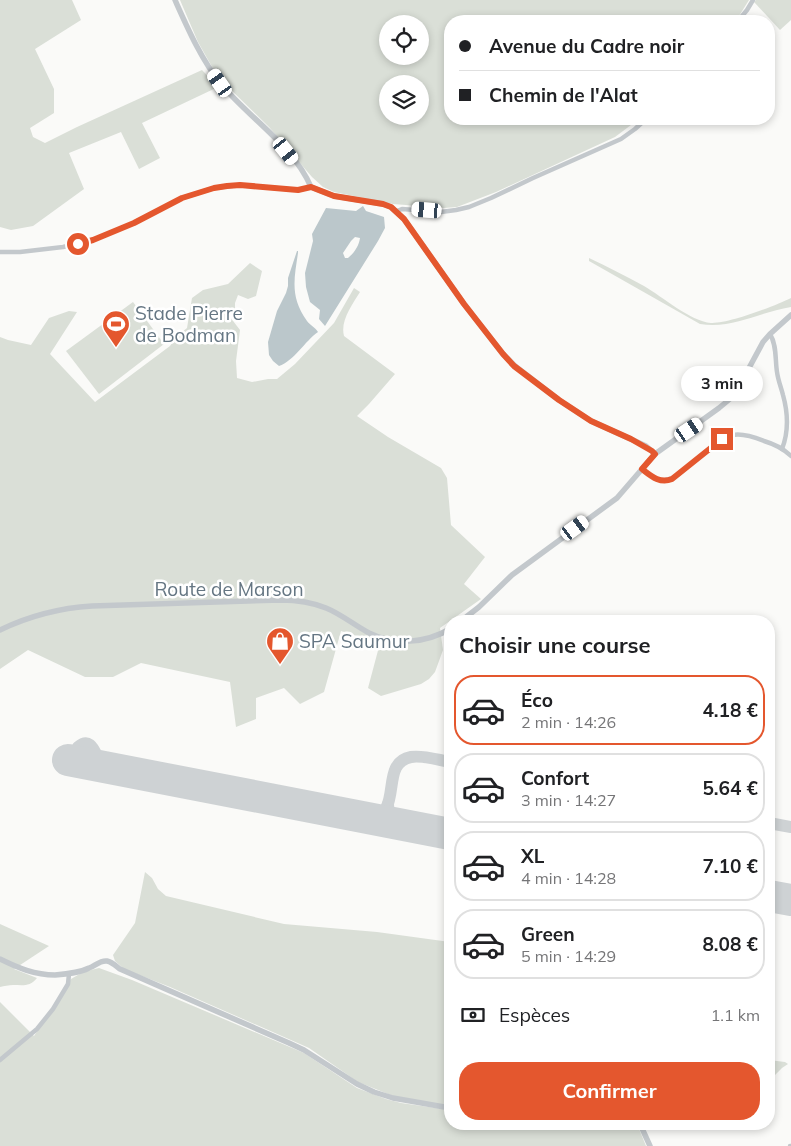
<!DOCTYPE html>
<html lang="fr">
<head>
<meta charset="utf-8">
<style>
  :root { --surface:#fff; --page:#f6f6f6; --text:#202124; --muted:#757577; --line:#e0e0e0; --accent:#e4572e }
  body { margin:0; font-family:Mulish,sans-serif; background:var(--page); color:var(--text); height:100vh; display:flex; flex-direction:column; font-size:19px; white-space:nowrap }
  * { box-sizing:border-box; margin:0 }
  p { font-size:16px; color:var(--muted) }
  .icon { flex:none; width:28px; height:28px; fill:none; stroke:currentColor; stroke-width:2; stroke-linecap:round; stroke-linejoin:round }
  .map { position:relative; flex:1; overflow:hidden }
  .side { position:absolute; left:444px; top:615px; width:331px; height:515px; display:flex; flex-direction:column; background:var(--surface); border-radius:20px; box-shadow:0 2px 8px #0003 }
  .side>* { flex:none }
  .banner { position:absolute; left:444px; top:15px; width:331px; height:110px; border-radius:20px; box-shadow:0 2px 8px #0003; display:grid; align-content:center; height:110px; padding:0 15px; background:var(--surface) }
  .controls { position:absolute; left:379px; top:15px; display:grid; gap:10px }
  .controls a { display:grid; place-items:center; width:50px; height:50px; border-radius:50%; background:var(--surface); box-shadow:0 2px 8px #0003; font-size:25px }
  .end { position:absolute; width:22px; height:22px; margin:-11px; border:6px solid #e4572e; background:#fff; box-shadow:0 0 0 2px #fff }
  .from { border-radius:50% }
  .bubble { position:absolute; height:35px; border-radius:18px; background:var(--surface); box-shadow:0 2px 8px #0003; font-size:16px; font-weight:700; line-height:35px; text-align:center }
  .car { position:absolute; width:15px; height:30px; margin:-15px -8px; border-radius:6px; box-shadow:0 0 4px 1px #0007; background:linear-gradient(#fff 24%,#345 0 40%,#fff 0 76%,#345 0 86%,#fff 0) }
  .banner b { display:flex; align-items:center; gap:18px; height:48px; font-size:19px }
  .banner b+b { border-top:1px solid var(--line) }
  .banner i { width:12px; height:12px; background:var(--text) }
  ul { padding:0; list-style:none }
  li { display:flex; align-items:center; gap:15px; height:70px; margin:0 10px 8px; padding:0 5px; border:2px solid var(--line); border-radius:20px }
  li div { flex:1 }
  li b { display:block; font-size:19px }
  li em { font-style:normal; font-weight:700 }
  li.current { border-color:var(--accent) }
  li>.icon { width:45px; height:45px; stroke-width:1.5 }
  h2 { padding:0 15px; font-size:22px; line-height:60px }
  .pay { display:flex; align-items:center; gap:12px; height:55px; padding:0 15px; font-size:19px }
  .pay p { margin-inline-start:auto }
  .primary-button { display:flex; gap:10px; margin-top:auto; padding:10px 15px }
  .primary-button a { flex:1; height:58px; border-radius:20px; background:var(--accent); color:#fff; font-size:20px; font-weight:700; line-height:58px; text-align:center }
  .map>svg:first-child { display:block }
</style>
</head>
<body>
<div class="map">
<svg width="791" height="1146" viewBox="0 0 791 1146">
  <rect width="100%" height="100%" fill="#fafaf8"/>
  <!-- green -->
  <g fill="#dadfd7" fill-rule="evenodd">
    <polygon points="0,0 72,0 81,20 35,49 54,89 54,113 30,128 33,137 45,143 77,127 202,70 218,87 142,123 160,158 139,169 121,132 69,153 84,189 33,226 11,230 0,227"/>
    <path d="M180,0H749L739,16L733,21H450V119H639L615,137L496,192L457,207L444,208L393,204L334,192L323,187L312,177L269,127L227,86L215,72L198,42ZM388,24H420V56H388ZM388,84H420V116H388Z"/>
    <polygon points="756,0 791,0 791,20 780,30 754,2"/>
    <path d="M589,258C608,267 626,276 644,286C663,297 690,321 711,323C728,324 775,306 791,298V307C759,312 734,329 700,324L589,261Z"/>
    <path d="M250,263L262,271L256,296L248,299L238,295L235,303V309L230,317L240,330L236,361L237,378L252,382L268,379H277L295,364L334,323L354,288L360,292C352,305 340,321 344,336L395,374L369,404L357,416L388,437L441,468L447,478L451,525L485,557L464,584L481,599L440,628L443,650L435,672L429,679L421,684L381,696L368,688L380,643L341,631L324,692L300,704L284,688L256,698V719L236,727L230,682L141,663L113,677H85L28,650L0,669V337L8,340L31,345L49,318L69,311L77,312L50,354L95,402L170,346L176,337L187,328L192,298L203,290L228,284Z"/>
    <polygon points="133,302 164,344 99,394 66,351"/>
    <polygon points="145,872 152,878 158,889 166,896 284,924 377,932 450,942 450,1106 393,1096 358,1082 309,1048 170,987 124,969 115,961 113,955 135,923"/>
    <path d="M0,924L49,946L14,969L37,978C30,987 23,985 13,985C9,985 4,986 0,987Z"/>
    <polygon points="99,968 132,980 304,1053 357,1088 386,1099 401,1103 450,1110 450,1124 637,1124 646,1146 0,1146 0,1002 34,1036 71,979 83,972"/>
    <polygon points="769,1060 785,1062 788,1064 782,1068 769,1081"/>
  </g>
  <!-- water -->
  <g fill="#bbc7cb" fill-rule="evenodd">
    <path d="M363,206L366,211L384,217L385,228L378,241L325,326L319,319L320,310L310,302L306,287L305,273L313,241L312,234L326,208L356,211ZM355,237L360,238C359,246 354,253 348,258H345L343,253L351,241Z"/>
    <path d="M297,251H298V253C294,280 290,297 307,321C310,325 315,327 318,332C305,341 294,361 279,366L273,361L269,355L268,342L277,311L286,293L288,286V278Z"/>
  </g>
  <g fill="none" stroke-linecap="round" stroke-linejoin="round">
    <!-- taxiway -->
    <g stroke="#ced2d4" stroke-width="12">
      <path d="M74,761L78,747C92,735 95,755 101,763C105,767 112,768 117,770"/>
      <path d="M388,804C388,815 394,820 403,824"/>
      <path d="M369,818C405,815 378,763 411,757C423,755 438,760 450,762"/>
      <polyline points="769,823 791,827"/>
    </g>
    <!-- runway -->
    <g stroke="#ced2d4" stroke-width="32">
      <polyline points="68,760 450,834"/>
      <polyline points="769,896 791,900"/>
    </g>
    <!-- minor -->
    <g stroke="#c3c8cc" stroke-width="4.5">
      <polyline points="738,21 747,10 753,0"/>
      <polyline points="397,211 402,209 441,212 456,210 469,207 491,198 533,178 621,139 635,129 646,119"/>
      <polyline points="0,252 20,252 63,247 93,240 134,223 182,198 214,188 240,185 299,190 311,187"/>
      <path d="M770,334C777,345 775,360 777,372C778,380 781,387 783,395C788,413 789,431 782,449"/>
      <path d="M642,469C653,478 662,485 676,476C688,467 720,437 733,435C743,433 754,437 764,441C774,444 783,448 791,456"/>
      <polyline points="0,1060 37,1029 53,1009 68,984 69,974"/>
      <polyline points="790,1146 791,1146"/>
    </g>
    <!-- tertiary -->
    <g stroke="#c3c8cc" stroke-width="5.5">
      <path d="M175,0C188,29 201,59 221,84C249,118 293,145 311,187L334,196L383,204L391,207L404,219L464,304L503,354L515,366L559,400L591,421L646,446L655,454"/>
      <polyline points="461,621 479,607 512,575 617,498 655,454 719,408 731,398 742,381 763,342 770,334 791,315"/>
      <path d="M0,630C29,616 60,608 92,606L281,600C296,600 311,602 326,608C341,614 354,625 369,633C395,646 426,643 450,629"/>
      <path d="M0,959C18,968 35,975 55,975C67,974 79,973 89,968C95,966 100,960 107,961C112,962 116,966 120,969L289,1043L304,1050L357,1084L374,1092L393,1098L450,1108"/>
      <polyline points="640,1124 650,1146"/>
    </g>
  </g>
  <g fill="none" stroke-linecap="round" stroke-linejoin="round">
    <!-- route -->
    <path stroke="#e4572e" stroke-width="6" d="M78,244L93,240L134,223L182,198L214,188L227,186L240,185L298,190L311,187L334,196L383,204L391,207L404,219L464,304L503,354L514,366L559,400L591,421L631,439L652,451L655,454L642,469C651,476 660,484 672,479L722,439"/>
  </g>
  <!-- icons -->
  <defs>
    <g id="stadium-pin" transform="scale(1.4375)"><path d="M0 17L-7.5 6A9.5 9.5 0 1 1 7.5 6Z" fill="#e4572e" stroke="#fff"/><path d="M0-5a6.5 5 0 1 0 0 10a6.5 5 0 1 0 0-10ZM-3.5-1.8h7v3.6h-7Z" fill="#fff"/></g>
    <g id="shop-pin" transform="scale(1.4375)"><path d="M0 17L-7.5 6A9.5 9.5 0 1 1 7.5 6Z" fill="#e4572e" stroke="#fff"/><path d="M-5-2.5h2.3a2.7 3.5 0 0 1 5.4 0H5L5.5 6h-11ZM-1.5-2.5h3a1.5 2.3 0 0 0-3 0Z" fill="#fff"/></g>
  </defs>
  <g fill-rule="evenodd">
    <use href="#stadium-pin" x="116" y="324"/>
    <use href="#shop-pin" x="280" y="641"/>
  </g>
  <g text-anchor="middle" stroke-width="5" stroke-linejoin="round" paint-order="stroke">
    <!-- poi labels -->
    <g font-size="19" fill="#657683" stroke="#fff" text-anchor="start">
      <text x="135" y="320">Stade Pierre<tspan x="135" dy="22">de Bodman</tspan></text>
      <text x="299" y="648">SPA Saumur</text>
    </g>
    <!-- street labels -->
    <g font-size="19" fill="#657683" stroke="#fff">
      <text x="229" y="596">Route de Marson</text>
    </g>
  </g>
</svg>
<div class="controls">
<a><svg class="icon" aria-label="locate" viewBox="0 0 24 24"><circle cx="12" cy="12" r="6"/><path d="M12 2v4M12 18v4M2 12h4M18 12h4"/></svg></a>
<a><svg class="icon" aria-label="layers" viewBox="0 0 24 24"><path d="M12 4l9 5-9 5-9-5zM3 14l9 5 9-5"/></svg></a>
</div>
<i class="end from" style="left:78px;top:244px"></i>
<i class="end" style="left:722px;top:439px"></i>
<div class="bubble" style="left:681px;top:366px;width:82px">3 min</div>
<i class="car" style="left:220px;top:83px;rotate:325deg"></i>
<i class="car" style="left:286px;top:151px;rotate:141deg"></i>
<i class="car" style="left:427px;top:210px;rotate:275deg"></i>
<i class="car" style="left:689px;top:430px;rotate:56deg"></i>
<i class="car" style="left:575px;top:528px;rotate:54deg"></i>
<div class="banner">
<b><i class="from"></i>Avenue du Cadre noir</b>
<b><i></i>Chemin de l'Alat</b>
</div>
<section class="side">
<h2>Choisir une course</h2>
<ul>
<li class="current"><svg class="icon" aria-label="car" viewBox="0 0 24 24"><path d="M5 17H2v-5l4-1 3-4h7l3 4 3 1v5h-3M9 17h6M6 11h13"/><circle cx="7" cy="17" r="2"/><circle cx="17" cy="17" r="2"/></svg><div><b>Éco</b><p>2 min · 14:26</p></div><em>4.18 €</em></li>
<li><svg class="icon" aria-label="car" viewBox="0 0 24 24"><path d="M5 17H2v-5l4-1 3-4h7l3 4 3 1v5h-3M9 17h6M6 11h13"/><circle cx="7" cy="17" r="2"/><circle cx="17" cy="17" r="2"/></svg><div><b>Confort</b><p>3 min · 14:27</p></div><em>5.64 €</em></li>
<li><svg class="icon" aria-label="car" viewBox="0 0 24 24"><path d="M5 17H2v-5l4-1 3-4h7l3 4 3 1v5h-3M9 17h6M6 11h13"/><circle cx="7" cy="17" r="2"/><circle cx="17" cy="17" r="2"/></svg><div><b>XL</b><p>4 min · 14:28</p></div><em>7.10 €</em></li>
<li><svg class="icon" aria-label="car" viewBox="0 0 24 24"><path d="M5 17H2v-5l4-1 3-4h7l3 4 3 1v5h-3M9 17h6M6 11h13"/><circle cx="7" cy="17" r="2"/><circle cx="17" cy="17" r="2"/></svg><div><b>Green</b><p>5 min · 14:29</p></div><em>8.08 €</em></li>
</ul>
<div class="pay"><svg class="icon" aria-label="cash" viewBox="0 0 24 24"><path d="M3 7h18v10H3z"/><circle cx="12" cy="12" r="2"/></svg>Espèces<p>1.1 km</p></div>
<div class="primary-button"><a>Confirmer</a></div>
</section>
</div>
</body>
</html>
